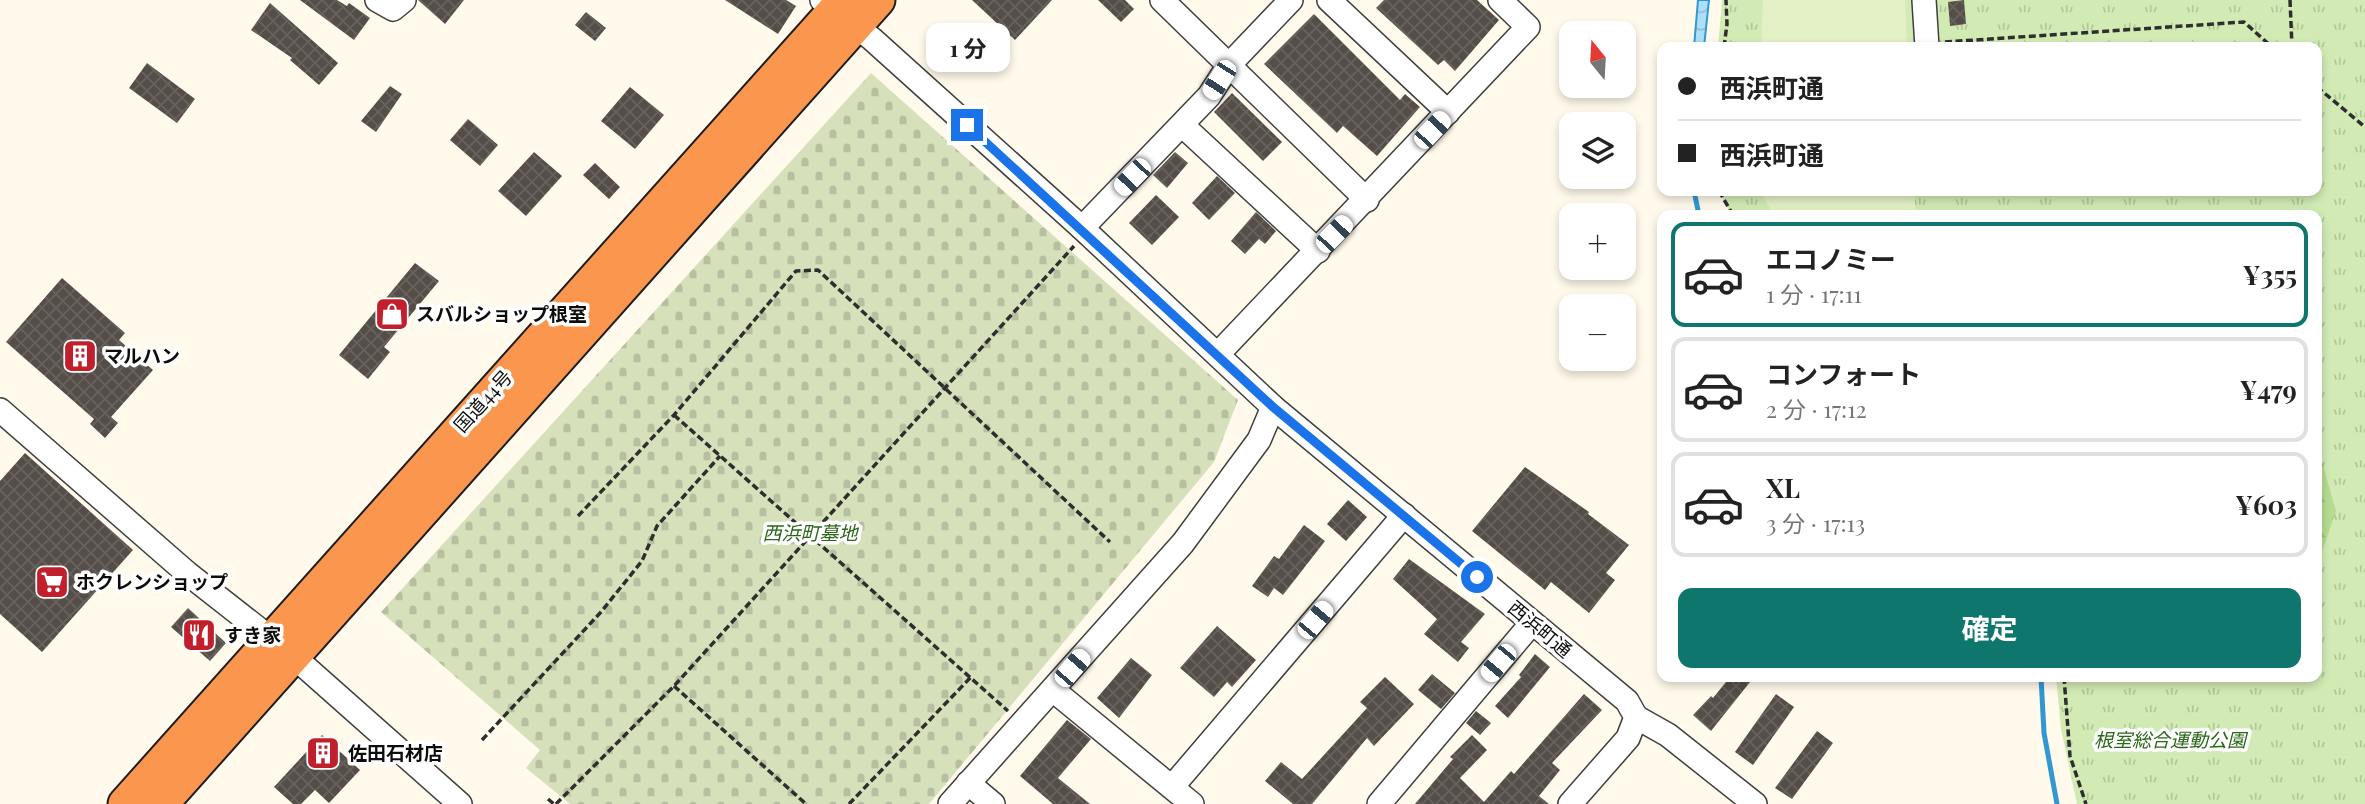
<!DOCTYPE html>
<html lang="ja">
<head>
<meta charset="utf-8">
<style>
  :root { --surface:#fff; --page:#f2f2f2; --text:#222; --muted:#767676; --line:#e0e0e0; --accent:#0f766e }
  body { margin:0; font-family:"Playfair Display","Noto Sans JP",serif; background:var(--page); color:var(--text); height:100vh; display:flex; flex-direction:column; font-size:26px; white-space:nowrap }
  * { box-sizing:border-box; margin:0 }
  p { font-size:23px; color:var(--muted) }
  .icon { flex:none; width:38px; height:38px; fill:none; stroke:currentColor; stroke-width:2; stroke-linecap:round; stroke-linejoin:round }
  .map { position:relative; flex:1; overflow:hidden }
  .drawer { position:absolute; left:1657px; top:210px; width:665px; height:472px; display:flex; flex-direction:column; background:var(--surface); border-radius:14px; box-shadow:0 4px 10px #0003 }
  .drawer>* { flex:none }
  .banner { position:absolute; left:1657px; top:42px; width:665px; height:154px; border-radius:14px; box-shadow:0 4px 10px #0003; display:grid; align-content:center; height:154px; padding:0 21px; background:var(--surface) }
  .needle { width:46px; rotate:342deg }
  .controls { position:absolute; left:1559px; top:21px; display:grid; gap:14px }
  .controls a { display:grid; place-items:center; width:77px; height:77px; border-radius:14px; background:var(--surface); box-shadow:0 4px 10px #0003; font-size:35px }
  .end { position:absolute; width:32px; height:32px; margin:-16px; border:9px solid #1a73e8; background:#fff; box-shadow:0 0 0 4px #fff }
  .from { border-radius:50% }
  .bubble { position:absolute; height:49px; border-radius:14px; background:var(--surface); box-shadow:0 4px 10px #0003; font-size:23px; font-weight:700; line-height:49px; text-align:center }
  .car { position:absolute; width:21px; height:42px; margin:-21px -10px; border-radius:9px; box-shadow:0 0 5px 2px #0007; background:linear-gradient(#fff 24%,#345 0 40%,#fff 0 76%,#345 0 86%,#fff 0) }
  .banner b { display:flex; align-items:center; gap:24px; height:66px; font-size:26px }
  .banner b+b { border-top:2px solid var(--line) }
  .banner i { width:18px; height:18px; background:var(--text) }
  ul { padding:12px 0 0; list-style:none }
  li { display:flex; align-items:center; gap:21px; height:105px; margin:0 14px 10px; padding:0 7px; border:4px solid var(--line); border-radius:14px }
  li div { flex:1 }
  li b { display:block; font-size:26px }
  li em { font-style:normal; font-weight:700 }
  li.current { border-color:var(--accent) }
  li>.icon { width:63px; height:63px; stroke-width:1.5 }
  .primary-button { display:flex; gap:14px; margin-top:auto; padding:14px 21px }
  .primary-button a { flex:1; height:80px; border-radius:14px; background:var(--accent); color:#fff; font-size:28px; font-weight:700; line-height:80px; text-align:center }
  .map>svg:first-child { display:block }
</style>
</head>
<body>
<div class="map">
<svg width="2365" height="804" viewBox="0 0 2365 804">
  <defs>
    <pattern id="grass-tufts" width="24" height="20" patternUnits="userSpaceOnUse" patternTransform="scale(1.75)"><rect width="24" height="20" fill="#d2ebb4"/><path d="M3 7l-1-3M5 7V3M7 7l1-3M15 17l-1-3M17 17v-4M19 17l1-3" fill="none" stroke="#b3c89a"/></pattern>
    <pattern id="forest-firs" width="22" height="20" patternUnits="userSpaceOnUse" patternTransform="scale(1.75)"><rect width="22" height="20" fill="#b6dc92"/><path d="M5 1l3.5 6h-7zM16 11l3.5 6h-7z" fill="#9bbc7d"/></pattern>
    <pattern id="cemetery-stones" width="16" height="16" patternUnits="userSpaceOnUse" patternTransform="scale(1.75)"><rect width="16" height="16" fill="#d6e1bc"/><path d="M2 7V4a2 2 0 0 1 4 0v3zM10 15v-3a2 2 0 0 1 4 0v3z" fill="#b6c0a0"/></pattern>
    <pattern id="water-waves" width="16" height="10" patternUnits="userSpaceOnUse" patternTransform="scale(1.75)"><rect width="16" height="10" fill="#aedff9"/><path d="M0 5q4-4 8 0t8 0" fill="none" stroke="#94bed4"/></pattern>
    <pattern id="building-cross-hatch" width="8" height="8" patternUnits="userSpaceOnUse" patternTransform="scale(1.75)"><rect width="8" height="8" fill="#554d48"/><path d="M0 0l8 8M0 8l8-8" fill="none" stroke="#68625e"/></pattern>
  </defs>
  <rect width="100%" height="100%" fill="#fffaeb"/>
  <!-- grass -->
  <polygon fill="url(#grass-tufts)" points="1722,0 2365,0 2365,804 2077,804 2061,729 2056,677 2317,677 2317,215 1731,215 1719,191 2317,191 2317,47 1718,47"/>
  <!-- forest -->
  <polygon fill="url(#forest-firs)" points="2317,444 2336,511 2317,566"/>
  <!-- cemetery -->
  <polygon fill="url(#cemetery-stones)" points="871,73 1238,400 1214,462 929,804 570,804 526,768 540,750 381,612"/>
  <!-- pitch -->
  <g fill="#e4f1c6">
    <polygon points="1763,0 1905,0 1907,47 1761,47"/>
    <polygon points="1761,191 1914,191 1916,215 1773,215"/>
  </g>
  <!-- water -->
  <polygon fill="url(#water-waves)" stroke="#3198d3" stroke-width="2" points="1698,0 1709,0 1704,47 1694,47"/>
  <g fill="none" stroke-linecap="round" stroke-linejoin="round">
    <!-- stream -->
    <g stroke="#3198d3" stroke-width="5">
      <polyline points="1694,191 1699,215"/>
      <polyline points="2041,677 2044,733 2057,804"/>
    </g>
  </g>
  <!-- building -->
  <g fill="url(#building-cross-hatch)">
    <polygon points="300,0 337,0 347,6 349,3 370,18 354,40"/>
    <polygon points="418,0 464,0 445,24"/>
    <polygon points="725,0 786,0 796,6 778,34"/>
    <polygon points="972,0 1052,0 1015,40"/>
    <polygon points="1098,0 1125,0 1134,9 1121,22"/>
    <polygon points="1384,0 1477,0 1499,20 1455,71 1444,60 1438,65 1376,8"/>
    <polygon points="1964,0 1966,24 1950,26 1948,2"/>
    <polygon points="270,3 338,63 319,85 290,60 292,58 251,30"/>
    <polygon points="586,12 606,28 595,41 575,25"/>
    <polygon points="1314,14 1400,100 1405,94 1420,107 1377,156 1343,126 1337,133 1264,64"/>
    <polygon points="147,63 195,99 177,123 129,88"/>
    <polygon points="390,86 402,94 376,132 361,121"/>
    <polygon points="630,87 664,115 635,149 601,121"/>
    <polygon points="1232,93 1282,142 1263,161 1214,112"/>
    <polygon points="468,119 498,145 480,166 450,140"/>
    <polygon points="534,152 562,176 526,216 498,191"/>
    <polygon points="1175,152 1188,163 1167,188 1153,175"/>
    <polygon points="595,163 620,187 609,199 583,175"/>
    <polygon points="1217,176 1235,193 1209,220 1192,203"/>
    <polygon points="1156,195 1179,217 1152,245 1129,223"/>
    <polygon points="1256,212 1276,231 1265,244 1259,239 1245,254 1231,241"/>
    <polygon points="415,263 439,281 384,347 390,352 368,379 339,355"/>
    <polygon points="62,278 125,333 119,340 153,370 111,417 118,423 105,438 90,424 94,419 6,342"/>
    <polygon points="25,453 133,550 42,652 0,614 0,481"/>
    <polygon points="1525,467 1589,512 1588,514 1629,545 1606,573 1615,580 1589,613 1551,582 1545,590 1472,531"/>
    <polygon points="1348,500 1367,517 1346,541 1327,524"/>
    <polygon points="1304,525 1325,541 1283,595 1274,588 1268,597 1252,586 1274,556 1279,559"/>
    <polygon points="1409,559 1485,614 1461,642 1469,648 1458,662 1424,634 1437,619 1393,579"/>
    <polygon points="188,608 226,643 210,661 171,627"/>
    <polygon points="1217,626 1256,660 1232,687 1227,682 1214,697 1180,668"/>
    <polygon points="1535,654 1550,667 1508,718 1495,706 1521,677 1519,675"/>
    <polygon points="1131,658 1152,675 1119,718 1097,698"/>
    <polygon points="1432,674 1455,693 1441,709 1418,690"/>
    <polygon points="1385,677 1414,704 1374,746 1367,738 1312,804 1293,804 1265,781 1281,762 1302,779 1367,708 1360,702"/>
    <polygon points="1730,677 1754,677 1711,731 1693,715 1711,696 1713,698"/>
    <polygon points="1584,694 1602,710 1552,763 1560,770 1539,796 1549,804 1415,804 1453,759 1450,757 1472,735 1487,750 1460,778 1484,802 1511,771 1514,774"/>
    <polygon points="1776,694 1794,707 1753,765 1735,752"/>
    <polygon points="1476,711 1491,723 1480,735 1466,723"/>
    <polygon points="1067,720 1091,739 1058,778 1090,804 1053,804 1020,776"/>
    <polygon points="1817,731 1833,743 1792,799 1775,788"/>
    <polygon points="322,735 360,770 329,803 315,790 301,804 293,804 274,787"/>
  </g>
  <g fill="none" stroke-linecap="round" stroke-linejoin="round">
    <!-- minor casing -->
    <g stroke="#3f3f3f" stroke-width="26">
      <g id="minor">
        <polyline points="377,0 393,9 404,0"/>
        <polyline points="822,0 872,39 1082,228 1273,407 1627,701 1636,717 1628,738 1570,804"/>
        <polyline points="1162,0 1367,200"/>
        <polyline points="1329,0 1448,112"/>
        <polyline points="1924,0 1927,47"/>
        <polyline points="1182,125 1318,251"/>
        <polyline points="1082,228 1209,96 1229,65 1291,0"/>
        <polyline points="1218,354 1528,27 1500,0"/>
        <polyline points="0,410 187,573 293,656 460,804"/>
        <polyline points="1053,690 1192,804"/>
        <polyline points="1636,717 1668,735 1755,804"/>
        <polyline points="968,783 993,804"/>
        <polyline points="1172,787 1404,515"/>
        <polyline points="950,804 1183,543 1259,440 1273,407"/>
        <polyline points="1379,804 1532,623"/>
      </g>
    </g>
    <!-- highway casing -->
    <g stroke="#1d1d1d" stroke-width="37">
      <g id="highway">
        <polyline points="125,804 844,0"/>
        <polyline points="161,804 878,0"/>
      </g>
    </g>
    <!-- path -->
    <g stroke="#2e2e2e" stroke-width="3.5" stroke-dasharray="7 3.5" stroke-linecap="butt">
      <polyline points="2290,0 2292,47"/>
      <polyline points="1945,42 2244,22 2272,47"/>
      <polyline points="1724,47 1727,24 1726,0"/>
      <polyline points="2317,87 2365,127"/>
      <polyline points="1719,191 1733,215"/>
      <polyline points="674,415 1008,711"/>
      <polyline points="578,516 674,415 796,271 818,270 1110,542"/>
      <polyline points="2064,677 2070,756 2086,804"/>
      <polyline points="674,686 806,804"/>
      <polyline points="482,740 601,612 642,561 657,526 720,456"/>
      <polyline points="548,799 554,804"/>
      <polyline points="556,804 674,686 1074,246"/>
      <polyline points="849,804 971,677"/>
    </g>
    <!-- minor -->
    <use href="#minor" stroke="#fff" stroke-width="23"/>
    <!-- highway -->
    <use href="#highway" stroke="#fb964e" stroke-width="33"/>
  </g>
  <g fill="none" stroke-linecap="round" stroke-linejoin="round">
    <!-- route -->
    <polyline stroke="#1a73e8" stroke-width="9" points="967,125 1273,407 1477,577"/>
  </g>
  <!-- icons -->
  <defs>
    <g id="shop-square" transform="scale(1.75)"><rect x="-9" y="-9" width="18" height="18" rx="4" fill="#c21f2c" stroke="#fff"/><path d="M-5-2.5h2.3a2.7 3.5 0 0 1 5.4 0H5L5.5 6h-11ZM-1.5-2.5h3a1.5 2.3 0 0 0-3 0Z" fill="#fff"/></g>
    <g id="building-square" transform="scale(1.75)"><rect x="-9" y="-9" width="18" height="18" rx="4" fill="#c21f2c" stroke="#fff"/><path d="M-4-6H4V6H1V3H-1V6H-4ZM-2.5-4.3h1.7v1.8h-1.7ZM.8-4.3h1.7v1.8H.8ZM-2.5-1h1.7V.8h-1.7ZM.8-1h1.7V.8H.8Z" fill="#fff"/></g>
    <g id="supermarket-square" transform="scale(1.75)"><rect x="-9" y="-9" width="18" height="18" rx="4" fill="#c21f2c" stroke="#fff"/><path d="M-6-5.5h2.5l.6 2H6L4.5 2H-2.5L-4.4-4H-6ZM-1.5 3.2a1.3 1.3 0 1 0 .1 0ZM3 3.2a1.3 1.3 0 1 0 .1 0Z" fill="#fff"/></g>
    <g id="restaurant-square" transform="scale(1.75)"><rect x="-9" y="-9" width="18" height="18" rx="4" fill="#c21f2c" stroke="#fff"/><path d="M-5-6h1v4h1v-4h1v4h1v-4h1v5L-1.5 .5V6h-2V.5L-5-1ZM5-6V6H3V1.5H1.5Q1.5-4 5-6Z" fill="#fff"/></g>
  </defs>
  <g fill-rule="evenodd">
    <use href="#shop-square" x="392" y="314"/>
    <use href="#building-square" x="80" y="356"/>
    <use href="#supermarket-square" x="52" y="582"/>
    <use href="#restaurant-square" x="199" y="635"/>
    <use href="#building-square" x="323" y="753"/>
  </g>
  <g text-anchor="middle" stroke-width="7" stroke-linejoin="round" paint-order="stroke">
    <!-- poi labels -->
    <g font-size="19" font-weight="bold" fill="#0c0c0c" stroke="#fff" text-anchor="start">
      <text x="416" y="321">スバルショップ根室</text>
      <text x="104" y="363">マルハン</text>
      <text x="76" y="589">ホクレンショップ</text>
      <text x="224" y="642">すき家</text>
      <text x="348" y="760">佐田石材店</text>
    </g>
    <!-- street labels -->
    <g font-size="19" fill="#0c0c0c" stroke="#fff">
      <text transform="translate(483 401) rotate(-48)" y="7">国道44号</text>
      <text transform="translate(1540 629) rotate(40)" y="7">西浜町通</text>
    </g>
    <!-- park labels -->
    <g font-size="19" font-style="italic" fill="#2d661a" stroke="#fff">
      <text x="810" y="540">西浜町墓地</text>
      <text x="2170" y="747">根室総合運動公園</text>
    </g>
  </g>
</svg>
<div class="controls">
<a><svg class="needle" viewBox="-14 -14 28 28"><path d="M0-13l5 13h-10z" fill="#e53935"/><path d="M0 13l5-13h-10z" fill="#767676"/></svg></a>
<a><svg class="icon" aria-label="layers" viewBox="0 0 24 24"><path d="M12 4l9 5-9 5-9-5zM3 14l9 5 9-5"/></svg></a>
<a>+</a>
<a>−</a>
</div>
<i class="end from" style="left:1477px;top:577px"></i>
<i class="end" style="left:967px;top:125px"></i>
<div class="bubble" style="left:926px;top:23px;width:84px">1 分</div>
<i class="car" style="left:1219px;top:80px;rotate:213deg"></i>
<i class="car" style="left:1432px;top:130px;rotate:43deg"></i>
<i class="car" style="left:1132px;top:177px;rotate:224deg"></i>
<i class="car" style="left:1334px;top:234px;rotate:44deg"></i>
<i class="car" style="left:1315px;top:620px;rotate:40deg"></i>
<i class="car" style="left:1498px;top:663px;rotate:220deg"></i>
<i class="car" style="left:1072px;top:668px;rotate:41deg"></i>
<div class="banner">
<b><i class="from"></i>西浜町通</b>
<b><i></i>西浜町通</b>
</div>
<section class="drawer">
<ul>
<li class="current"><svg class="icon" aria-label="car" viewBox="0 0 24 24"><path d="M5 17H2v-5l4-1 3-4h7l3 4 3 1v5h-3M9 17h6M6 11h13"/><circle cx="7" cy="17" r="2"/><circle cx="17" cy="17" r="2"/></svg><div><b>エコノミー</b><p>1 分 · 17:11</p></div><em>¥355</em></li>
<li><svg class="icon" aria-label="car" viewBox="0 0 24 24"><path d="M5 17H2v-5l4-1 3-4h7l3 4 3 1v5h-3M9 17h6M6 11h13"/><circle cx="7" cy="17" r="2"/><circle cx="17" cy="17" r="2"/></svg><div><b>コンフォート</b><p>2 分 · 17:12</p></div><em>¥479</em></li>
<li><svg class="icon" aria-label="car" viewBox="0 0 24 24"><path d="M5 17H2v-5l4-1 3-4h7l3 4 3 1v5h-3M9 17h6M6 11h13"/><circle cx="7" cy="17" r="2"/><circle cx="17" cy="17" r="2"/></svg><div><b>XL</b><p>3 分 · 17:13</p></div><em>¥603</em></li>
</ul>
<div class="primary-button"><a>確定</a></div>
</section>
</div>
</body>
</html>
